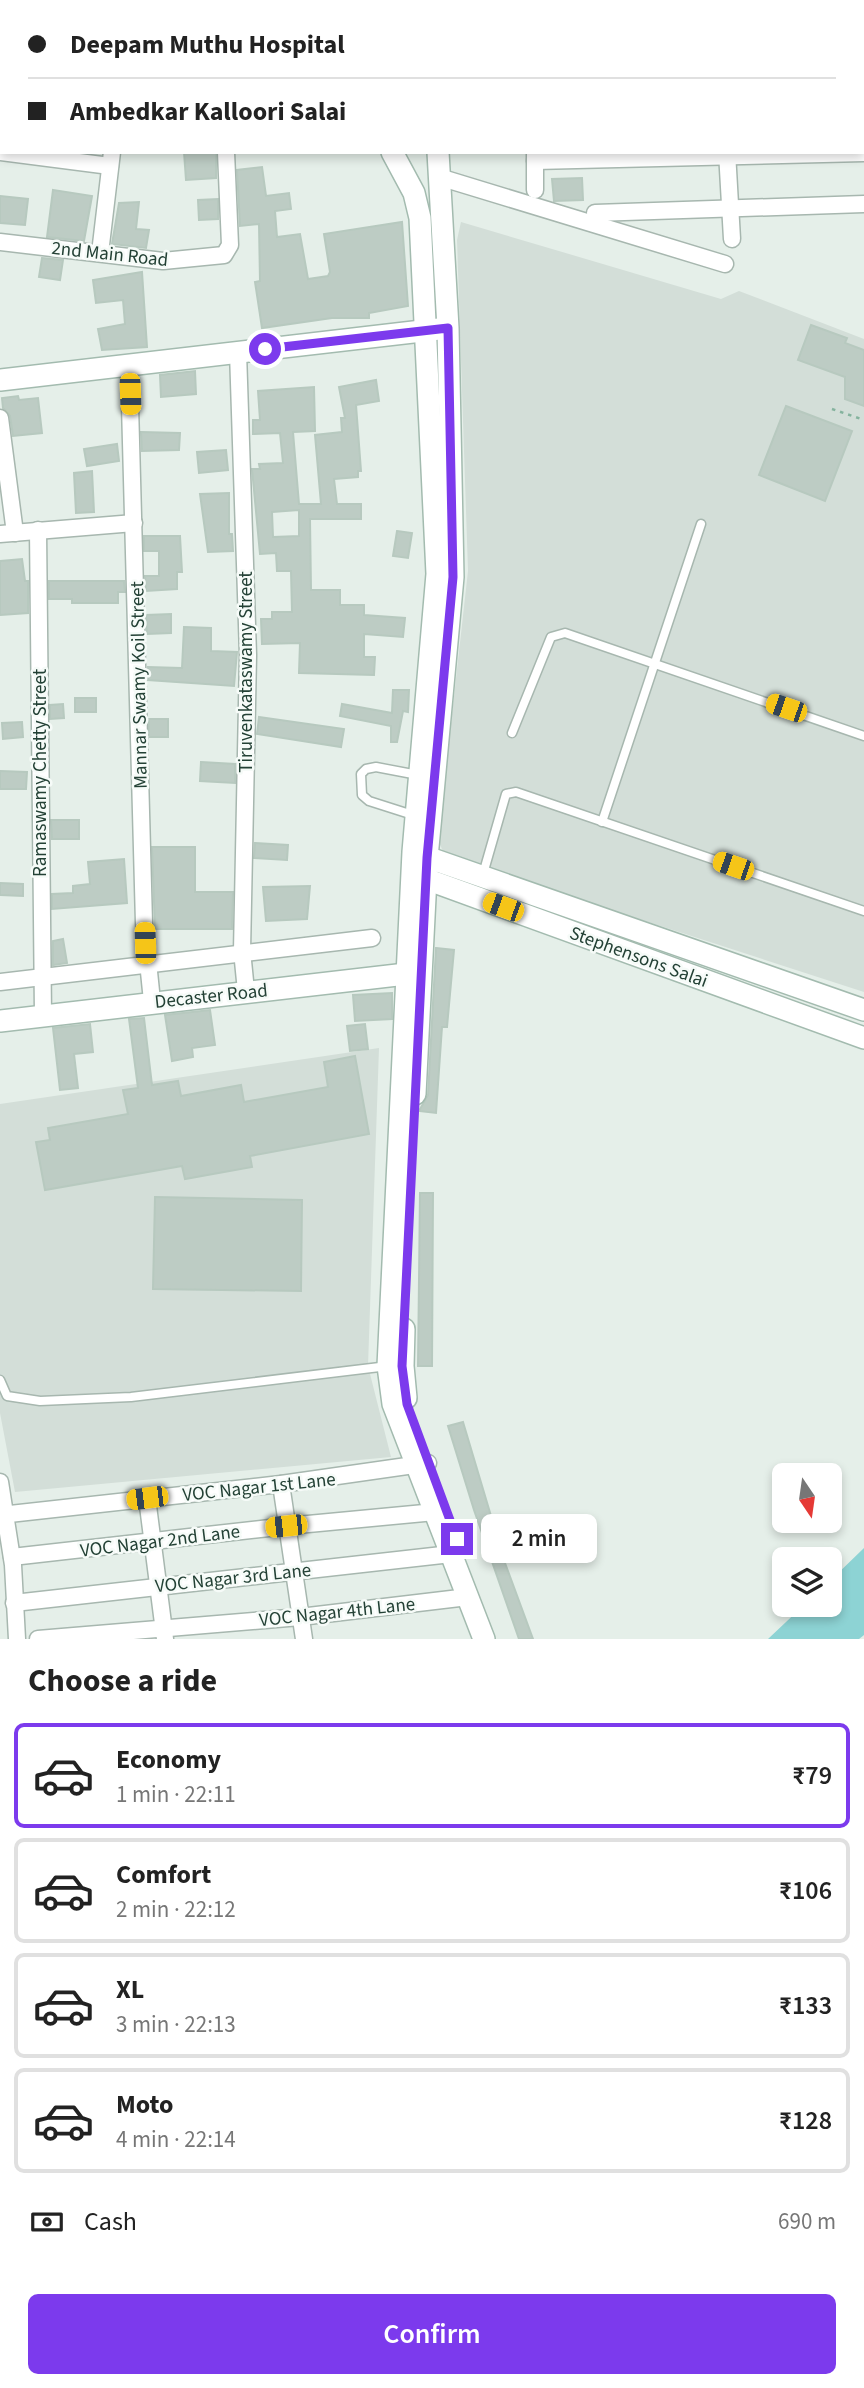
<!DOCTYPE html>
<html lang="en">
<head>
<meta charset="utf-8">
<style>
  :root { --surface:#fff; --page:#f2f2f2; --text:#222; --muted:#767676; --line:#e0e0e0; --accent:#7c3aed }
  body { margin:0; font-family:"Source Sans 3",sans-serif; background:var(--page); color:var(--text); height:100vh; display:flex; flex-direction:column; font-size:26px; white-space:nowrap }
  * { box-sizing:border-box; margin:0 }
  p { font-size:23px; color:var(--muted) }
  .icon { flex:none; width:38px; height:38px; fill:none; stroke:currentColor; stroke-width:2; stroke-linecap:round; stroke-linejoin:round }
  .map { position:relative; height:1639px; overflow:hidden }
  .side { display:flex; flex-direction:column; background:var(--surface); flex:1 }
  .side>* { flex:none }
  .banner { position:absolute; left:0px; top:0px; width:864px; height:154px; box-shadow:0 4px 10px #0003; display:grid; align-content:center; height:154px; padding:0 28px; background:var(--surface) }
  .needle { width:46px; rotate:167deg }
  .fabs { position:absolute; left:772px; top:1463px; display:grid; gap:14px }
  .fabs a { display:grid; place-items:center; width:70px; height:70px; border-radius:10px; background:var(--surface); box-shadow:0 4px 10px #0003; font-size:35px }
  .end { position:absolute; width:32px; height:32px; margin:-16px; border:9px solid #7c3aed; background:#fff; box-shadow:0 0 0 4px #fff }
  .from { border-radius:50% }
  .bubble { position:absolute; height:49px; border-radius:10px; background:var(--surface); box-shadow:0 4px 10px #0003; font-size:23px; font-weight:600; line-height:49px; text-align:center }
  .car { position:absolute; width:21px; height:42px; margin:-21px -10px; border-radius:9px; box-shadow:0 0 5px 2px #0007; background:linear-gradient(#f5c518 24%,#345 0 40%,#f5c518 0 76%,#345 0 86%,#f5c518 0) }
  .banner b { display:flex; align-items:center; gap:24px; height:66px; font-size:26px }
  .banner b+b { border-top:2px solid var(--line) }
  .banner i { width:18px; height:18px; background:var(--text) }
  ul { padding:0; list-style:none }
  li { display:flex; align-items:center; gap:21px; height:105px; margin:0 14px 10px; padding:0 14px; border:4px solid var(--line); border-radius:10px }
  li div { flex:1 }
  li b { display:block; font-size:26px }
  li em { font-style:normal; font-weight:600 }
  li.current { border-color:var(--accent) }
  li>.icon { width:63px; height:63px; stroke-width:1.5 }
  h2 { padding:0 28px; font-size:32px; line-height:84px }
  .pay { display:flex; align-items:center; gap:18px; height:77px; padding:0 28px; font-size:26px }
  .pay p { margin-inline-start:auto }
  .primary-button { display:flex; gap:14px; margin-top:auto; padding:14px 28px }
  .primary-button a { flex:1; height:80px; border-radius:10px; background:var(--accent); color:#fff; font-size:28px; font-weight:600; line-height:80px; text-align:center }
  .map>svg:first-child { display:block }
</style>
</head>
<body>
<div class="map">
<svg width="864" height="1639" viewBox="0 0 864 1639">
  <rect width="100%" height="100%" fill="#e5efe9"/>
  <!-- built -->
  <g fill="#d3ded8">
    <polygon points="461,222 721,299 739,291 864,339 864,992 445,856 438,840 468,571 457,240"/>
    <polygon points="379,1048 368,1366 391,1457 15,1492 0,1413 0,1104"/>
  </g>
  <!-- water -->
  <polygon fill="#8dd3d4" points="864,1548 864,1635 859,1639 768,1639 804,1605 830,1605 830,1581"/>
  <!-- building -->
  <g fill="#bdccc4" stroke="#b7c9bf" stroke-width="2" fill-rule="evenodd">
    <polygon points="184,152 216,152 216,178 186,180"/>
    <polygon points="262,167 266,196 289,193 291,209 275,211 277,237 300,234 308,279 328,276 330,272 324,234 402,222 408,306 369,313 369,318 332,318 262,328 255,282 260,281 259,224 240,226 237,170"/>
    <polygon points="582,178 583,200 554,201 552,179"/>
    <polygon points="53,190 92,196 84,241 47,237"/>
    <polygon points="0,196 28,199 25,225 0,223"/>
    <polygon points="218,199 218,219 199,220 198,200"/>
    <polygon points="139,202 136,229 149,230 146,248 112,244 119,203"/>
    <polygon points="42,258 63,260 60,280 39,277"/>
    <polygon points="142,272 147,347 102,350 98,329 125,324 123,300 96,303 93,280"/>
    <polygon points="811,325 847,338 845,343 864,350 864,406 845,399 845,377 798,360"/>
    <polygon points="195,371 196,394 161,397 160,375"/>
    <path d="M376,380L379,401L356,405L361,471H358V477L334,479L337,504H361V519H310L311,590H340V605H364V615L405,618L403,637L364,634V657H375L374,675L299,673L300,643L262,644L261,619H272V612H292L291,571H277L276,553L260,554L252,469H260L259,464L283,463L280,433L253,434V420H260L258,391L314,387L315,431L293,432L299,504H321L315,435L342,432L341,418H345L339,387ZM299,510V536L273,537L272,512Z"/>
    <polygon points="18,396 19,400 38,398 42,433 13,436 10,416 3,408 2,398"/>
    <polygon points="786,406 852,431 825,501 759,475"/>
    <polygon points="141,432 180,433 179,450 142,451"/>
    <polygon points="117,444 119,461 87,466 84,449"/>
    <polygon points="226,450 228,470 199,473 197,452"/>
    <polygon points="92,471 94,512 76,513 74,473"/>
    <polygon points="229,493 229,534 232,534 233,551 208,552 200,494"/>
    <polygon points="397,531 412,533 408,558 393,556"/>
    <polygon points="144,536 180,536 182,572 177,572 177,589 146,591 145,576 159,576 159,551 144,551"/>
    <polygon points="22,559 25,581 28,581 28,613 0,615 0,561"/>
    <polygon points="49,581 124,581 125,592 118,592 118,603 72,603 72,599 49,599"/>
    <polygon points="171,614 171,633 147,634 146,615"/>
    <polygon points="184,627 211,628 211,651 237,652 234,686 148,680 148,667 182,668"/>
    <polygon points="393,690 409,690 408,712 403,711 397,742 391,742 391,726 340,716 342,704 392,713"/>
    <rect x="75" y="698" width="21" height="14"/>
    <polygon points="63,704 64,718 50,719 50,705"/>
    <polygon points="259,717 344,729 341,747 257,734"/>
    <rect x="149" y="719" width="19" height="18"/>
    <polygon points="22,722 23,737 3,739 2,723"/>
    <polygon points="201,762 235,764 235,783 200,781"/>
    <polygon points="0,771 27,772 26,789 0,789"/>
    <polygon points="51,820 79,820 79,839 52,839"/>
    <polygon points="255,843 288,845 287,860 254,858"/>
    <polygon points="152,847 195,847 195,892 233,892 232,929 155,929"/>
    <polygon points="124,859 127,903 52,909 52,894 73,893 73,886 90,884 88,862"/>
    <polygon points="0,883 23,884 23,896 0,895"/>
    <polygon points="310,886 307,919 266,921 263,887"/>
    <polygon points="63,939 67,963 53,965 53,941"/>
    <polygon points="436,948 454,950 447,1027 442,1027 436,1113 419,1111 428,1095"/>
    <polygon points="392,993 392,1019 355,1021 353,995"/>
    <polygon points="210,1010 215,1045 192,1048 193,1057 172,1061 165,1015"/>
    <polygon points="144,1018 152,1085 178,1081 181,1096 241,1085 244,1102 328,1087 324,1062 355,1056 369,1134 250,1156 252,1167 185,1179 182,1166 45,1190 36,1142 50,1140 48,1128 128,1114 123,1090 138,1088 129,1019"/>
    <polygon points="90,1024 93,1052 74,1054 78,1088 60,1090 53,1028"/>
    <polygon points="365,1024 368,1049 350,1051 347,1026"/>
    <polygon points="420,1193 433,1193 432,1366 418,1366"/>
    <polygon points="155,1197 302,1200 301,1291 153,1289"/>
    <polygon points="463,1422 505,1563 533,1639 519,1639 474,1510 448,1426"/>
  </g>
  <g fill="none" stroke-linecap="round" stroke-linejoin="round">
    <!-- lane casing -->
    <g stroke="#a7b7af" stroke-width="11">
      <g id="lane">
        <polyline points="512,733 551,637 565,633 864,736"/>
        <polyline points="416,816 369,801 362,795 361,774 366,769 376,767 418,775"/>
        <polyline points="602,822 701,524"/>
        <polyline points="483,874 506,794 516,792 864,911"/>
        <polyline points="0,1380 7,1396 40,1401 131,1397 388,1366"/>
      </g>
    </g>
    <!-- street casing -->
    <g stroke="#a7b7af" stroke-width="19">
      <g id="street">
        <polyline points="510,0 510,2"/>
        <polyline points="644,0 644,2"/>
        <polyline points="387,2 387,0"/>
        <polyline points="863,41 864,41"/>
        <polyline points="863,101 864,101"/>
        <polyline points="0,119 2,119"/>
        <polyline points="0,152 110,166"/>
        <polyline points="535,152 535,190"/>
        <polyline points="727,152 732,239"/>
        <polyline points="535,161 864,153"/>
        <polyline points="439,177 725,264"/>
        <polyline points="595,213 864,204"/>
        <polyline points="0,242 163,261 224,255 230,245 226,152"/>
        <polyline points="100,253 112,152"/>
        <polyline points="238,352 248,655 242,951 246,991"/>
        <polyline points="129,368 144,923 152,1001"/>
        <polyline points="0,418 15,533"/>
        <polyline points="38,530 43,1015"/>
        <polyline points="0,534 134,523"/>
        <polyline points="0,982 372,938"/>
        <polyline points="0,1482 13,1565 17,1639"/>
        <polyline points="281,1484 304,1639"/>
        <polyline points="147,1498 165,1639"/>
        <polyline points="0,1515 281,1484 428,1463"/>
        <polyline points="12,1557 287,1526 435,1512"/>
        <polyline points="14,1603 451,1554"/>
        <polyline points="38,1639 300,1617 468,1597"/>
      </g>
    </g>
    <!-- secondary casing -->
    <g stroke="#a3bbaf" stroke-width="24">
      <g id="secondary">
        <polyline points="142,0 147,2"/>
        <polyline points="289,0 290,2"/>
        <polyline points="432,0 432,2"/>
        <polyline points="728,2 741,0"/>
        <polyline points="392,152 414,193 420,218 437,574 413,852 388,1366 393,1404 484,1639"/>
        <polyline points="0,380 439,329"/>
        <polyline points="415,853 864,1010"/>
        <polyline points="415,879 426,879 864,1038"/>
        <polyline points="0,1021 406,974 417,975"/>
        <polyline points="415,1094 427,858 453,577 448,328 438,152"/>
        <polyline points="404,1329 403,1366 406,1398"/>
      </g>
    </g>
    <!-- path -->
    <polyline stroke="#85b39e" stroke-width="2.5" stroke-dasharray="3.5 5" stroke-linecap="butt" points="832,409 864,420"/>
    <!-- lane -->
    <use href="#lane" stroke="#fff" stroke-width="8"/>
    <!-- street -->
    <use href="#street" stroke="#fff" stroke-width="16"/>
    <!-- secondary -->
    <use href="#secondary" stroke="#fff" stroke-width="21"/>
  </g>
  <g fill="none" stroke-linecap="round" stroke-linejoin="round">
    <!-- route -->
    <polyline stroke="#7c3aed" stroke-width="9" points="265,349 448,328 453,577 427,858 402,1366 407,1404 457,1539"/>
  </g>
  <g text-anchor="middle" stroke-width="5" stroke-linejoin="round" paint-order="stroke">
    <!-- street labels -->
    <g font-size="19" fill="#234135" stroke="#f6fbf8">
      <text transform="translate(110 253) rotate(6)" y="7">2nd Main Road</text>
      <text transform="translate(245 672) rotate(-90)" y="7">Tiruvenkataswamy Street</text>
      <text transform="translate(138 685) rotate(-91)" y="7">Mannar Swamy Koil Street</text>
      <text transform="translate(39 773) rotate(-90)" y="7">Ramaswamy Chetty Street</text>
      <text transform="translate(639 956) rotate(20)" y="7">Stephensons Salai</text>
      <text transform="translate(211 995) rotate(-6)" y="7">Decaster Road</text>
      <text transform="translate(259 1486) rotate(-6)" y="7">VOC Nagar 1st Lane</text>
      <text transform="translate(160 1540) rotate(-7)" y="7">VOC Nagar 2nd Lane</text>
      <text transform="translate(233 1577) rotate(-6)" y="7">VOC Nagar 3rd Lane</text>
      <text transform="translate(337 1611) rotate(-6)" y="7">VOC Nagar 4th Lane</text>
    </g>
  </g>
</svg>
<div class="fabs">
<a><svg class="needle" viewBox="-14 -14 28 28"><path d="M0-13l5 13h-10z" fill="#e53935"/><path d="M0 13l5-13h-10z" fill="#767676"/></svg></a>
<a><svg class="icon" aria-label="layers" viewBox="0 0 24 24"><path d="M12 4l9 5-9 5-9-5zM3 14l9 5 9-5"/></svg></a>
</div>
<i class="end from" style="left:265px;top:349px"></i>
<i class="end" style="left:457px;top:1539px"></i>
<div class="bubble" style="left:481px;top:1514px;width:116px">2 min</div>
<i class="car" style="left:130px;top:394px;rotate:178deg"></i>
<i class="car" style="left:786px;top:708px;rotate:289deg"></i>
<i class="car" style="left:733px;top:866px;rotate:289deg"></i>
<i class="car" style="left:503px;top:907px;rotate:290deg"></i>
<i class="car" style="left:145px;top:943px;rotate:358deg"></i>
<i class="car" style="left:147px;top:1498px;rotate:263deg"></i>
<i class="car" style="left:286px;top:1526px;rotate:264deg"></i>
<div class="banner">
<b><i class="from"></i>Deepam Muthu Hospital</b>
<b><i></i>Ambedkar Kalloori Salai</b>
</div>
</div>
<section class="side">
<h2>Choose a ride</h2>
<ul>
<li class="current"><svg class="icon" aria-label="car" viewBox="0 0 24 24"><path d="M5 17H2v-5l4-1 3-4h7l3 4 3 1v5h-3M9 17h6M6 11h13"/><circle cx="7" cy="17" r="2"/><circle cx="17" cy="17" r="2"/></svg><div><b>Economy</b><p>1 min · 22:11</p></div><em>₹79</em></li>
<li><svg class="icon" aria-label="car" viewBox="0 0 24 24"><path d="M5 17H2v-5l4-1 3-4h7l3 4 3 1v5h-3M9 17h6M6 11h13"/><circle cx="7" cy="17" r="2"/><circle cx="17" cy="17" r="2"/></svg><div><b>Comfort</b><p>2 min · 22:12</p></div><em>₹106</em></li>
<li><svg class="icon" aria-label="car" viewBox="0 0 24 24"><path d="M5 17H2v-5l4-1 3-4h7l3 4 3 1v5h-3M9 17h6M6 11h13"/><circle cx="7" cy="17" r="2"/><circle cx="17" cy="17" r="2"/></svg><div><b>XL</b><p>3 min · 22:13</p></div><em>₹133</em></li>
<li><svg class="icon" aria-label="car" viewBox="0 0 24 24"><path d="M5 17H2v-5l4-1 3-4h7l3 4 3 1v5h-3M9 17h6M6 11h13"/><circle cx="7" cy="17" r="2"/><circle cx="17" cy="17" r="2"/></svg><div><b>Moto</b><p>4 min · 22:14</p></div><em>₹128</em></li>
</ul>
<div class="pay"><svg class="icon" aria-label="cash" viewBox="0 0 24 24"><path d="M3 7h18v10H3z"/><circle cx="12" cy="12" r="2"/></svg>Cash<p>690 m</p></div>
<div class="primary-button"><a>Confirm</a></div>
</section>
</body>
</html>
